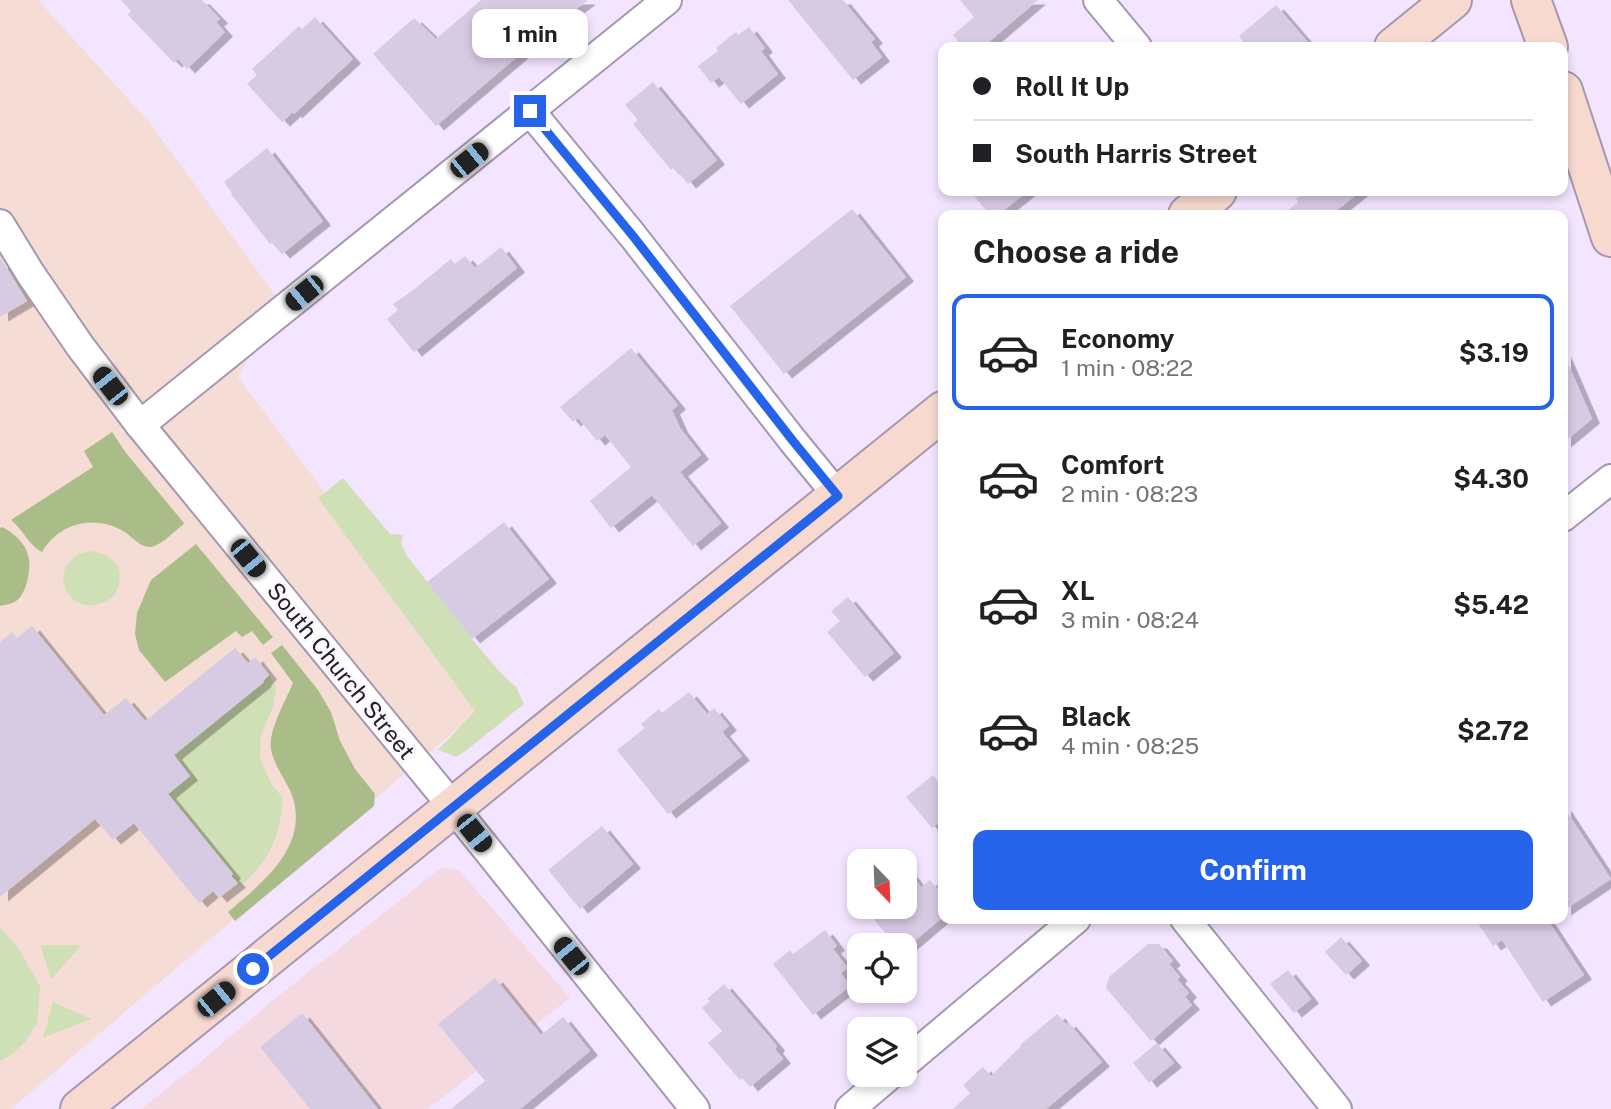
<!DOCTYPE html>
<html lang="en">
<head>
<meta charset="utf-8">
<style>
  :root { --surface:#fff; --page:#f2f2f2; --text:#202124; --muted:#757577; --line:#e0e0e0; --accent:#2563eb }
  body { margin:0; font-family:"Public Sans",sans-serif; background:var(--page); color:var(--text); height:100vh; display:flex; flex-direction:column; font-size:26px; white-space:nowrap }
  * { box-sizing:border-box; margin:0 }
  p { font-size:23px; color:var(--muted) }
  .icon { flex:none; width:38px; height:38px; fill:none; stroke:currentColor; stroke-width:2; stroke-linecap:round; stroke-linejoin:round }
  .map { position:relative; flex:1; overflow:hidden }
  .drawer { position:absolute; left:938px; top:210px; width:630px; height:714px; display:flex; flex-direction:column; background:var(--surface); border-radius:14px; box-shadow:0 4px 10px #0003 }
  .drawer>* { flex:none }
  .hud { position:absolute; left:938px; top:42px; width:630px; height:154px; border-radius:14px; box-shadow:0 4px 10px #0003; display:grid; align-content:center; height:154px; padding:0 35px; background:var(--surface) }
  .needle { width:46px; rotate:157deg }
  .buttons { position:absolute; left:847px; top:849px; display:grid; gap:14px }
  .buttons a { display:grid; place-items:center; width:70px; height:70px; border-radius:14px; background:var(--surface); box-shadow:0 4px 10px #0003; font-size:35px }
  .end { position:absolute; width:32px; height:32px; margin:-16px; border:9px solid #2563eb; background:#fff; box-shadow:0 0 0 4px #fff }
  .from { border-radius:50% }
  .bubble { position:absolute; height:49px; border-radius:14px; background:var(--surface); box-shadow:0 4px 10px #0003; font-size:23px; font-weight:700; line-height:49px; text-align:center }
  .car { position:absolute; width:21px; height:42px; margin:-21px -10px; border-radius:9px; box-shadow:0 0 5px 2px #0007; background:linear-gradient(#222 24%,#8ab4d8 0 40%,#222 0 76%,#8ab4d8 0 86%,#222 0) }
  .hud b { display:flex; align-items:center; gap:24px; height:66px; font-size:26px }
  .hud b+b { border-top:2px solid var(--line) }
  .hud i { width:18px; height:18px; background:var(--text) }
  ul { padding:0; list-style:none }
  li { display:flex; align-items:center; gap:21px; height:116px; margin:0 14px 10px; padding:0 21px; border:4px solid transparent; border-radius:14px }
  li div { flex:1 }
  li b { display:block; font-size:26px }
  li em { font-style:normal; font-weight:700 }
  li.current { border-color:var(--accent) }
  li>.icon { width:63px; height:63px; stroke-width:1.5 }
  h2 { padding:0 35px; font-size:32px; line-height:84px }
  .button { display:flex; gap:14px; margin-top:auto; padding:14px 35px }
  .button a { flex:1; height:80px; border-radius:14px; background:var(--accent); color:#fff; font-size:28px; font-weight:700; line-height:80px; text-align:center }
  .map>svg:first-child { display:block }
</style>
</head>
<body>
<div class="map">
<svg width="1611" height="1109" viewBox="0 0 1611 1109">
  <defs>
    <filter id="shadow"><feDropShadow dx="8" dy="4.5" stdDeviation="0" flood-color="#0004"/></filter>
  </defs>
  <rect width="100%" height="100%" fill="#f3e5ff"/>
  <!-- commercial -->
  <polygon fill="#f4dae0" points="441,868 459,870 570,998 428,1109 141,1109 193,1068 277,997"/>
  <!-- education -->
  <polygon fill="#f5dcd4" points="0,0 38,0 150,123 280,302 238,377 397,588 491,700 11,1109 0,1109"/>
  <!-- green -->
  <g fill="#d0e0b6">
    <polygon points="343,478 390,534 403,535 401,543 407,556 472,639 500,672 516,687 524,704 463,753 456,757 438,750 475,711 318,498"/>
    <path d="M89,551C110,553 125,564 118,587C116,595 112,599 104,602C66,620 43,561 89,551Z"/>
    <path d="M269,675L276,687L273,707L261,735L260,759L272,785L283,798C280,835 270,862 240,886L231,876L233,874L168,794L190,776L174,755L264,682L263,681Z"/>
    <polygon points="0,928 17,946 40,986 37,1023 25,1042 12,1054 0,1061"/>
    <polygon points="40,945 82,945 51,979"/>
    <polygon points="53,1002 91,1019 43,1038"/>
  </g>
  <!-- forest -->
  <g fill="#aabd88">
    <path d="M112,432L126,453L184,523L183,525C174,531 162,545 151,547C140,548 132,536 123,531C94,514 59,523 42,552C28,545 23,529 11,520L93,467L84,451Z"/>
    <path d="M2,527C13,532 25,543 28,555C32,566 27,594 16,601C11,604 5,605 0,606V528Z"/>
    <polygon points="196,544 273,637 263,645 252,631 242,637 236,631 165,682 139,650 135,634 137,613 151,580"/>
    <path d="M282,645L318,690L331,712L340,741L355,769L375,794L374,806L235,921L228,912C261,884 308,848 293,798C288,782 274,767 271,749C268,731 286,700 293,683L271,653Z"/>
  </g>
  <!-- building -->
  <g fill="#d7cae3" filter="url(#shadow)">
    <polygon points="121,0 202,0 220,19 216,22 225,32 187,69 178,59 174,63 128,15 131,11"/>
    <polygon points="481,0 588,0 545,33 436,126 373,54 414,18 436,39"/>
    <polygon points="788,0 843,0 875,39 871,42 882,57 853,80"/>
    <polygon points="960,0 1038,0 983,47 963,47 953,35 974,17"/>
    <polygon points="1276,5 1312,47 1248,47 1239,36"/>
    <polygon points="315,17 353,59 294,114 293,112 282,122 247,84 257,75 252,69 299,26 302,29"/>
    <polygon points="749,27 765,48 761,51 778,74 741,104 719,77 711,83 698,66 718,51 716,48 736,32 738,35"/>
    <polygon points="653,82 717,160 688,184 674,167 671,170 633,124 638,120 625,105"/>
    <polygon points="267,148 323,221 282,254 272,243 270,244 231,194 232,193 224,182"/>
    <polygon points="970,191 1028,191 998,215 990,215"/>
    <polygon points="1306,191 1361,191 1331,215 1282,215 1298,202 1296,199"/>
    <polygon points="852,209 906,277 784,374 730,306"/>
    <polygon points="501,247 517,268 414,352 387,319 398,310 393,304 412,291 451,259 455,264 465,256 475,268"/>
    <polygon points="0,257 27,301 0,317"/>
    <polygon points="631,348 678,405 672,410 680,428 701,455 680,472 721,523 693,546 652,495 611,528 590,501 631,467 605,435 597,441 578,418 573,422 560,407"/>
    <polygon points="1563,352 1592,419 1563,443"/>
    <polygon points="504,522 549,579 472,639 427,582"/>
    <polygon points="848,597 894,653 865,677 827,632 840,621 831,611"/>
    <polygon points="32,626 104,715 126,698 145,721 235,648 248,663 255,657 269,675 263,681 264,682 174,755 190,776 168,794 233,874 231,876 238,883 219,898 213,891 199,903 134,823 113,840 95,819 0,897 0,642 12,632 17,638"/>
    <polygon points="689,692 707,714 714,708 729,726 722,732 742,756 668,814 617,750 645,728 641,724 659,709 662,713"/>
    <polygon points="933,775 943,788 943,819 932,828 906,797"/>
    <polygon points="1563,806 1611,879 1563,911"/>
    <polygon points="602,826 633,864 580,909 548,870"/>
    <polygon points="905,867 921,887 930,880 943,896 943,917 905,949 905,945 895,945 863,906 905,906"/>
    <polygon points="1475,919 1547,919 1584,975 1543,1002 1502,940 1493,946"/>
    <polygon points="825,930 837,946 833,949 848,968 841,973 850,986 813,1015 773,964 790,950 793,954"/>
    <polygon points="1341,937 1362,961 1346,975 1325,952"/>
    <polygon points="1148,944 1159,944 1173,961 1169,964 1180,977 1177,979 1189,993 1185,997 1192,1005 1151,1041 1106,988 1109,977"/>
    <polygon points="1288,970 1311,999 1294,1013 1270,984"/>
    <polygon points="495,978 541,1035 563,1017 590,1051 520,1109 451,1109 485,1081 438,1024"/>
    <polygon points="724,984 777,1046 775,1049 783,1059 750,1087 743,1078 740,1080 708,1043 722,1031 702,1008 710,1001 707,999"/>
    <polygon points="302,1013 378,1109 310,1109 260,1047"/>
    <polygon points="1057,1014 1066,1024 1068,1022 1102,1062 1046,1109 953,1109 970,1093 963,1085 983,1067 991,1076 1021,1046 1020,1045"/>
    <polygon points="1157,1043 1174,1063 1149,1083 1133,1063"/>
  </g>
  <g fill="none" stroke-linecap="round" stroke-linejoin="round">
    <!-- minor casing -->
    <g stroke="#a497af" stroke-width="32">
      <g id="minor">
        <polyline points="1098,0 1137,47"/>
        <polyline points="530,111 633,236 793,441 838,496"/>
        <polyline points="0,224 30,273 80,346 140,425 453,807 695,1109"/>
        <polyline points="140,425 667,0"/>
        <polyline points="1563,517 1611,479"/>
        <polyline points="1185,919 1337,1109"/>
        <polyline points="905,1063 1076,919"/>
        <polyline points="850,1109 891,1074"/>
      </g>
    </g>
    <!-- secondary casing -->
    <g stroke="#a497af" stroke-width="42">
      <g id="secondary">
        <polyline points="1531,0 1548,47"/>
        <polyline points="1394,47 1452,0"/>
        <polyline points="1563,91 1611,237"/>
        <polyline points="1188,215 1217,191"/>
        <polyline points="80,1109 943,411"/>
      </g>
    </g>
    <!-- minor -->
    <use href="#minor" stroke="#fff" stroke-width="28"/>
    <!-- secondary -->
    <use href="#secondary" stroke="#f7d9d0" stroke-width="38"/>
  </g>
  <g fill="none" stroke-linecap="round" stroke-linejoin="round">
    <!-- route -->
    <polyline stroke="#2563eb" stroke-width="9" points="253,969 838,496 793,441 633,236 530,111"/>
  </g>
  <g text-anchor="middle" stroke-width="6" stroke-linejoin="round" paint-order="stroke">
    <!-- street labels -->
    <g font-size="23" fill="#221d26" stroke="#faf8fd">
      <text transform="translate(341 671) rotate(51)" y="8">South Church Street</text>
    </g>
  </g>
</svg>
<div class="buttons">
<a><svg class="needle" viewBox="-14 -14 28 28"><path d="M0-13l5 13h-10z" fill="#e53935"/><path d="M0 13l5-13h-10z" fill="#757577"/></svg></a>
<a><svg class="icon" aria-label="locate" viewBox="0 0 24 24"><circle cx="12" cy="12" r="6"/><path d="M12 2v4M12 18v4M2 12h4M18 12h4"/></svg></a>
<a><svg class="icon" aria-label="layers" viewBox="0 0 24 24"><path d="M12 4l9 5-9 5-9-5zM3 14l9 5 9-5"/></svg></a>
</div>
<i class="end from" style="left:253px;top:969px"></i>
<i class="end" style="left:530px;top:111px"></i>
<div class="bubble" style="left:472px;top:9px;width:116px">1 min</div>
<i class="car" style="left:469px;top:160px;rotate:51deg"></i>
<i class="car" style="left:304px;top:293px;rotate:231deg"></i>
<i class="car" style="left:110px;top:386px;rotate:322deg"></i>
<i class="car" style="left:248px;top:558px;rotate:141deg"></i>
<i class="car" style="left:474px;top:833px;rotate:141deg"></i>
<i class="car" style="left:571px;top:956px;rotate:321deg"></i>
<i class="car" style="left:216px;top:999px;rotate:51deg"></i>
<div class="hud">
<b><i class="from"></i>Roll It Up</b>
<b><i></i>South Harris Street</b>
</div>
<section class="drawer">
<h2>Choose a ride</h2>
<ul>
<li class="current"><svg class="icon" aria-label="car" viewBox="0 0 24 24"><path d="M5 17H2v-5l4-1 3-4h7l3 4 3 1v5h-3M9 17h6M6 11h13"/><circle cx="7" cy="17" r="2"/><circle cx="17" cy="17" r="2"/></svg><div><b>Economy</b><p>1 min · 08:22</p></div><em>$3.19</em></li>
<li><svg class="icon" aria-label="car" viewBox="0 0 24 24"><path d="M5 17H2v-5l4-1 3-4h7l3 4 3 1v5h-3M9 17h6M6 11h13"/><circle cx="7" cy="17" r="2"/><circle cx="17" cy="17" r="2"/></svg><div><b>Comfort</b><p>2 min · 08:23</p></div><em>$4.30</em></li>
<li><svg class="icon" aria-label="car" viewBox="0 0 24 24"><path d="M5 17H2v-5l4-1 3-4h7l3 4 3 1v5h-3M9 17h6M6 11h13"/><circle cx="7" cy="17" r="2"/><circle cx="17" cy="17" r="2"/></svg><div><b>XL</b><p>3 min · 08:24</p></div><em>$5.42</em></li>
<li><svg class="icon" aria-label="car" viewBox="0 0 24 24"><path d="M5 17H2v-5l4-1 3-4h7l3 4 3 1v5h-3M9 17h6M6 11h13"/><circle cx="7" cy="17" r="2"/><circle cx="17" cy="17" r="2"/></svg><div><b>Black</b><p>4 min · 08:25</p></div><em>$2.72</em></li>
</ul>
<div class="button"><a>Confirm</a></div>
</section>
</div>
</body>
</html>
